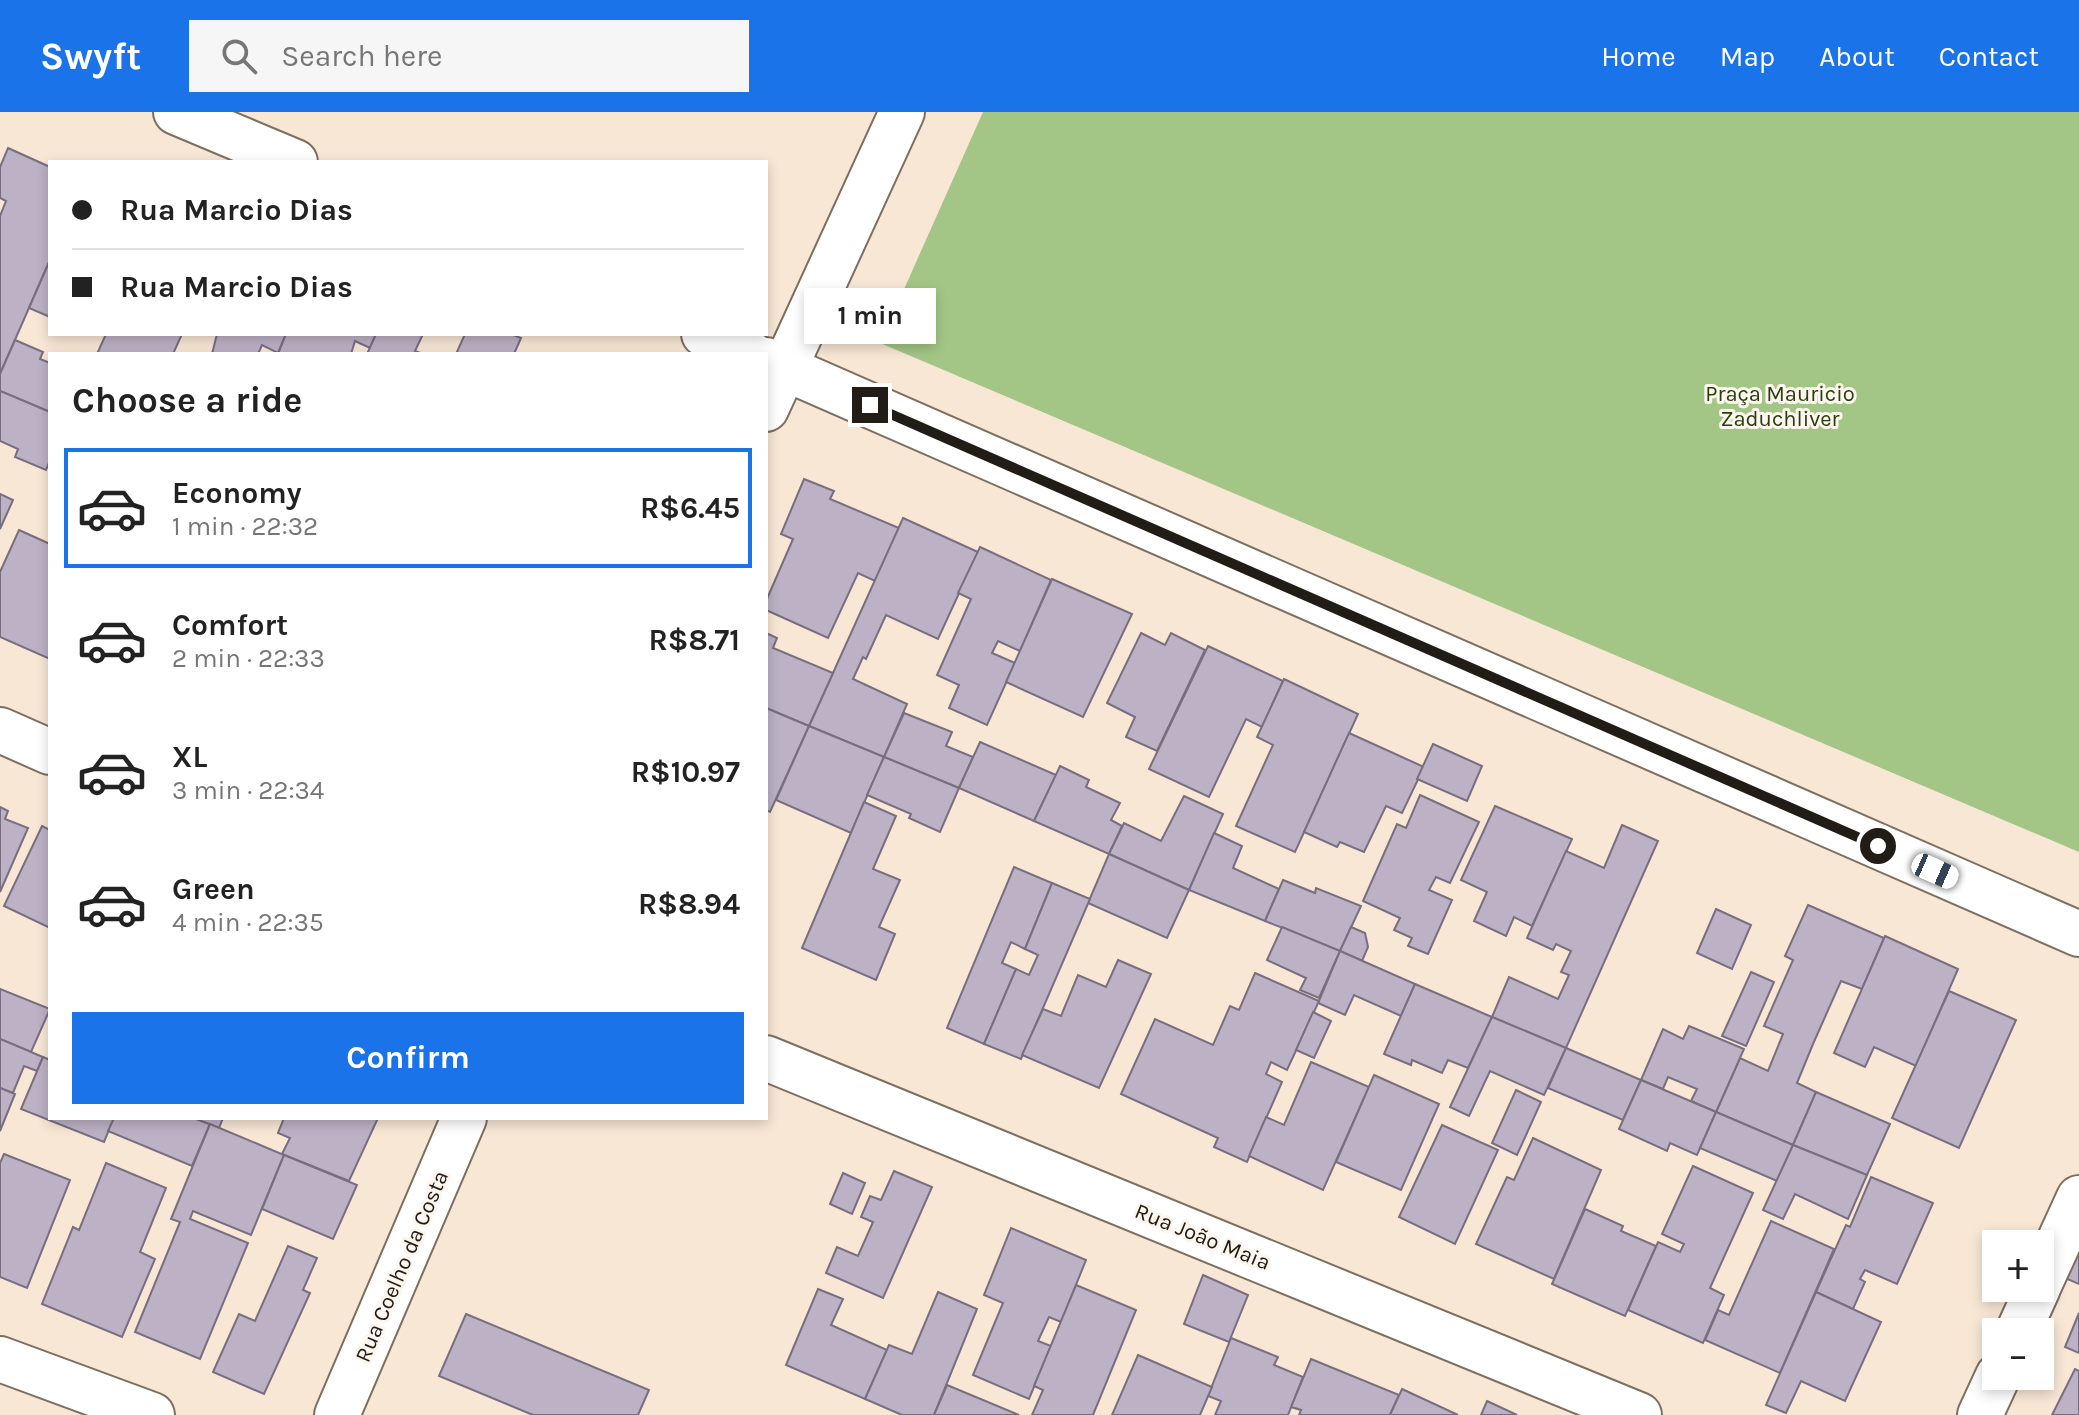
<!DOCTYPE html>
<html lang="en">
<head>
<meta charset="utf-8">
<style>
  :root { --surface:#fff; --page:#f6f6f6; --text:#222; --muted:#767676; --line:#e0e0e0; --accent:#1a73e8 }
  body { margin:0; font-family:Karla,sans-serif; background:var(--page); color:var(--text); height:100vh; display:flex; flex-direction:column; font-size:30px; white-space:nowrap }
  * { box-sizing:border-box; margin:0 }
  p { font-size:26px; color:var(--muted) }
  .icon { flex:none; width:44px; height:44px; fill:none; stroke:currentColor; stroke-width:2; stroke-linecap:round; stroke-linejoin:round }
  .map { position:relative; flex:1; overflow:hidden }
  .details { position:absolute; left:48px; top:240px; width:720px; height:768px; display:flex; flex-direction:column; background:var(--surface); border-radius:0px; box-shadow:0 4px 12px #0003 }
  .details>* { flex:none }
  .banner { position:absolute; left:48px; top:48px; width:720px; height:176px; border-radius:0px; box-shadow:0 4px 12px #0003; display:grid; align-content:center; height:176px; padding:0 24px; background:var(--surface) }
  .tools { position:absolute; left:1982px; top:1118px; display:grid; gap:16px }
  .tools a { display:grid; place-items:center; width:72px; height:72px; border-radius:0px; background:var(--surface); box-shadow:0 4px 12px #0003; font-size:40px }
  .end { position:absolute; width:36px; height:36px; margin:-18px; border:10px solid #221c16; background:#fff; box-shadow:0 0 0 4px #fff }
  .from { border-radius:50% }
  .bubble { position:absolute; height:56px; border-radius:0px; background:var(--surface); box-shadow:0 4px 12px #0003; font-size:26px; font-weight:700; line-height:56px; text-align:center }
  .car { position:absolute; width:24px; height:48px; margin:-24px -12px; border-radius:10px; box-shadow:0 0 6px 2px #0007; background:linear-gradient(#fff 24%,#345 0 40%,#fff 0 76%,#345 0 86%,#fff 0) }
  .banner b { display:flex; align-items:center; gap:28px; height:76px; font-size:30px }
  .banner b+b { border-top:2px solid var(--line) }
  .banner i { width:20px; height:20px; background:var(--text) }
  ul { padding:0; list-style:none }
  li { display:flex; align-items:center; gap:24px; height:120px; margin:0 16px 12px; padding:0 8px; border:4px solid transparent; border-radius:0px }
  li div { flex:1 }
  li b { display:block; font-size:30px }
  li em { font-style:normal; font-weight:700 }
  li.current { border-color:var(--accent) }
  li>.icon { width:72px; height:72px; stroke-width:1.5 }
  h2 { padding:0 24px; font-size:36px; line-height:96px }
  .button { display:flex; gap:16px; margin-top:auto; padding:16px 24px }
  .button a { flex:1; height:92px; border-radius:0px; background:var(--accent); color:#fff; font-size:32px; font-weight:700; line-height:92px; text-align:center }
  header { display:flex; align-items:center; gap:48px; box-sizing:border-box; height:112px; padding:0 40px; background:var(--accent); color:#fff }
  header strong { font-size:38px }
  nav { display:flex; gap:44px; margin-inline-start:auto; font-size:28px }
  .search { width:560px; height:72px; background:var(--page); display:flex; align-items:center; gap:20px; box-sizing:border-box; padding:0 28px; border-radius:0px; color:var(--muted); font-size:30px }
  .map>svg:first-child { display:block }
</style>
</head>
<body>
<header>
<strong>Swyft</strong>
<div class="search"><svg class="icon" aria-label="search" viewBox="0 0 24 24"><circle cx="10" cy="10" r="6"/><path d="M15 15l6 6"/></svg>Search here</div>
<nav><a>Home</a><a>Map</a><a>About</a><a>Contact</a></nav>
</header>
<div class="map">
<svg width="2079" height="1303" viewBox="0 0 2079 1303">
  <rect width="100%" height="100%" fill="#f8e7d5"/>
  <!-- green -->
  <polygon fill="#a3c686" points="983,0 2079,0 2079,740 880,231"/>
  <!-- building -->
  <g fill="#bcb1c5" stroke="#786e80" stroke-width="2">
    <polygon points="8,36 50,55 50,148 0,262 0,104 6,89 0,86 0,55"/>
    <polygon points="50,148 50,205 29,196"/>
    <polygon points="106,222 182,222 173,242 97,242"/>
    <polygon points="217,222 286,222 278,241 262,233 258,242 212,242"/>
    <polygon points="286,222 316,223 376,222 370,236 355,229 351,242 278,242"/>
    <polygon points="376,222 423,222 415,239 423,242 367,242"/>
    <polygon points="465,222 511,222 521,226 514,242 456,242"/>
    <polygon points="15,228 43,240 40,247 50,251 50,300 0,279 0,262"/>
    <polygon points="0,279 50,300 50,348 46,358 15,345 18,337 0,329"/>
    <polygon points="804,367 834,379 830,387 899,416 875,469 858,461 828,526 766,498 766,489 793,427 781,422"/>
    <polygon points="0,382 13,388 0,417"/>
    <polygon points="903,406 978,440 938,527 886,503 866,547 863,545 853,567 907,592 884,645 809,614"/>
    <polygon points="19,418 50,432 50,547 0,525 0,460"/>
    <polygon points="980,435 1051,468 1020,539 998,529 992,541 1015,551 987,613 949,596 959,573 937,563 971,487 958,481"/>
    <polygon points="1052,467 1132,502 1083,605 1006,570"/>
    <polygon points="766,521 777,526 773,536 833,561 809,614 766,596"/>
    <polygon points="1141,521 1165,533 1171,521 1205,538 1157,639 1126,625 1135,605 1107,591"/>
    <polygon points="1208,534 1283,569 1262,615 1246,607 1209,685 1149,657"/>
    <polygon points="1284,567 1358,602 1295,740 1236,714 1273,633 1257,625"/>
    <polygon points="766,596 809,614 770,700 766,698"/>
    <polygon points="904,601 952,620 946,634 973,645 959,676 884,645"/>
    <polygon points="809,614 884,645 851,721 776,688"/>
    <polygon points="1349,621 1424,655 1402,701 1386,694 1364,740 1340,730 1337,735 1304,720"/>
    <polygon points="980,630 1056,663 1034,709 959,676"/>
    <polygon points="1433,632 1482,654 1467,689 1417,667"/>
    <polygon points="884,645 959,676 940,720 909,706 911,702 867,683"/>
    <polygon points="1060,654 1089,668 1086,675 1120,691 1111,708 1122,714 1109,742 1034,709"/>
    <polygon points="1420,683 1479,710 1450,771 1436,765 1429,778 1452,788 1428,842 1408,834 1412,826 1394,818 1400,806 1363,789 1397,712 1406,716"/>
    <polygon points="1184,684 1223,702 1189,778 1109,742 1124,711 1161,729"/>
    <polygon points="864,690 896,704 873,757 900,768 879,815 895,822 876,868 802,836"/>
    <polygon points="1495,694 1572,727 1532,814 1514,805 1506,824 1474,809 1487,780 1461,768"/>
    <polygon points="0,695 8,699 5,707 28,716 0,780"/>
    <polygon points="1622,713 1658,729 1566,936 1492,905 1509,865 1558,887 1569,863 1561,860 1571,839 1556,832 1553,838 1527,826 1566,739 1604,756"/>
    <polygon points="42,714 50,718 50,816 4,794"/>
    <polygon points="1214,721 1242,734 1233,756 1279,777 1265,809 1189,778"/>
    <polygon points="1109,742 1189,778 1167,826 1088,791"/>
    <polygon points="1014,755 1052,771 1025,837 1011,830 1002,851 1016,857 984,932 947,916"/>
    <polygon points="1283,768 1315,781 1316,776 1361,794 1340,839 1265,809"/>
    <polygon points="1052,771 1090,787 1021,947 984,932 1016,857 1029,863 1038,843 1025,837"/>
    <polygon points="1808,793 1884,826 1862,877 1841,869 1813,932 1797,971 1816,980 1793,1033 1716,1000 1740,946 1768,959 1783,922 1764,914 1793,848 1785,844"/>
    <polygon points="1716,797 1751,813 1732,857 1697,841"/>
    <polygon points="1282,815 1340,839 1319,886 1300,878 1306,866 1267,848"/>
    <polygon points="1351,815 1365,821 1368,835 1362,849 1340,839"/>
    <polygon points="1885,824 1958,857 1916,954 1874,935 1865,955 1834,941"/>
    <polygon points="1340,839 1415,872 1401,904 1354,883 1345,903 1318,891"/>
    <polygon points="1118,848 1151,862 1099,976 1022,943 1043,897 1061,904 1078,863 1106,875"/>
    <polygon points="1751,860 1774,870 1746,934 1722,924"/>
    <polygon points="1255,861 1319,889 1287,958 1271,950 1266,962 1282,970 1247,1050 1214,1035 1218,1026 1121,982 1155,907 1213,933 1230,894 1239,898"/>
    <polygon points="1415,872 1492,905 1468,956 1448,948 1442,961 1412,948 1411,953 1384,942"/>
    <polygon points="0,877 50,897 31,940 0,927"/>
    <polygon points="1949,879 2016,908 1959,1036 1892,1006"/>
    <polygon points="1313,900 1331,909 1314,946 1296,938"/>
    <polygon points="1492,905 1566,936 1544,983 1490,959 1469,1004 1450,995"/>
    <polygon points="1689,914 1744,937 1716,1000 1691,989 1697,977 1668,965 1663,977 1641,968 1663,917 1683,927"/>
    <polygon points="0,927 43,945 37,959 24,954 13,981 0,976"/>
    <polygon points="1566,936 1641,968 1623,1008 1548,976"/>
    <polygon points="43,945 50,948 50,1006 114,1006 104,1030 21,997"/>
    <polygon points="1311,950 1369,975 1323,1078 1249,1044 1266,1005 1284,1013"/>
    <polygon points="1374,963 1439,992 1401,1078 1336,1050"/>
    <polygon points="1641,968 1716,1000 1697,1043 1670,1031 1667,1039 1619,1017"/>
    <polygon points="0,976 15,982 0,1019"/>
    <polygon points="1516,978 1541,990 1517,1043 1492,1031"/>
    <polygon points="1816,980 1890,1012 1867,1063 1793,1033"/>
    <polygon points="1716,1000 1793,1033 1777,1069 1700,1036"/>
    <polygon points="114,1006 194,1006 210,1012 192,1054 108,1019"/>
    <polygon points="194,1006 223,1006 219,1016"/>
    <polygon points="284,1006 378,1006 349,1069 282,1042 290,1026 278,1021"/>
    <polygon points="210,1012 284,1043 251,1123 193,1099 190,1107 248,1131 200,1247 135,1220 180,1110 171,1107"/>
    <polygon points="1442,1013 1498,1038 1455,1132 1399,1105"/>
    <polygon points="1533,1026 1601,1058 1554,1167 1476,1132 1507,1065 1514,1068"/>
    <polygon points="1793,1033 1867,1063 1848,1107 1795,1082 1783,1107 1763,1098"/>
    <polygon points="4,1042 70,1068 27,1176 0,1165 0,1051"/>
    <polygon points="284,1043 357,1073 333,1127 262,1097"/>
    <polygon points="106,1051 166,1076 140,1140 155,1147 122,1225 42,1192 73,1115 79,1118"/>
    <polygon points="1693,1054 1753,1081 1710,1176 1724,1183 1703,1231 1628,1198 1658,1130 1680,1140 1684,1132 1662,1122"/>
    <polygon points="894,1059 932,1075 883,1186 826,1161 837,1135 858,1144 873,1110 861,1105 870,1084 881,1088"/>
    <polygon points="843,1061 865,1071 852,1102 830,1092"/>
    <polygon points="1871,1065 1933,1091 1897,1172 1865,1158 1860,1167 1865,1170 1853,1197 1816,1180 1846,1113 1850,1115"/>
    <polygon points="1585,1097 1623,1114 1621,1119 1656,1134 1625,1204 1552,1172"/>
    <polygon points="1771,1109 1834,1137 1780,1261 1705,1228 1718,1198 1729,1203"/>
    <polygon points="1011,1116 1086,1148 1061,1210 1049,1205 1038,1229 1051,1234 1029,1287 973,1263 1003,1191 984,1183"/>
    <polygon points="288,1134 317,1146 303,1178 310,1181 264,1282 213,1260 239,1202 255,1209"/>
    <polygon points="2079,1135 2079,1172 2065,1166"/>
    <polygon points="1203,1163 1248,1183 1229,1230 1184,1212"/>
    <polygon points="1076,1173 1136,1198 1093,1303 1032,1303 1043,1278 1034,1274"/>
    <polygon points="818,1177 843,1187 831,1213 887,1238 865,1287 786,1253"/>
    <polygon points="938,1180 977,1197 934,1303 902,1303 865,1287 889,1233 912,1242"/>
    <polygon points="1816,1180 1881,1210 1845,1289 1801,1269 1786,1301 1766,1293"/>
    <polygon points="2079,1201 2079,1241 2065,1235"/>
    <polygon points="466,1202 649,1278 638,1303 533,1303 439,1264"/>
    <polygon points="1231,1226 1278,1245 1274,1253 1303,1265 1288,1303 1215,1303 1221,1289 1208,1284"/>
    <polygon points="1138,1243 1212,1275 1200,1303 1112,1303"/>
    <polygon points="1311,1247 1399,1283 1390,1303 1299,1303 1301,1298 1291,1295"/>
    <polygon points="2075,1257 2079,1259 2079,1303 2052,1303"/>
    <polygon points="947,1273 1019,1303 934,1303"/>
    <polygon points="1402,1277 1458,1303 1390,1303"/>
    <polygon points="1487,1289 1517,1303 1481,1303"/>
  </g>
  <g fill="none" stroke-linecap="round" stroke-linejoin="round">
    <!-- minor casing -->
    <g stroke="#7d6f5f" stroke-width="48">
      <g id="minor">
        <polyline points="176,0 295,50"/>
        <polyline points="704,222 751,242"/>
        <polyline points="766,248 2079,822"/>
        <polyline points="766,297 902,0"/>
        <polyline points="0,618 50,640"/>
        <polyline points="766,946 1639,1303"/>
        <polyline points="2040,1171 2079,1086"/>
        <polyline points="2018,1220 2038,1176"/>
        <polyline points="0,1247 152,1303"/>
        <polyline points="337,1303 464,1006"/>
        <polyline points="1980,1303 1998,1264"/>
      </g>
    </g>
    <!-- minor -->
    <use href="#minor" stroke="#fff" stroke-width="44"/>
  </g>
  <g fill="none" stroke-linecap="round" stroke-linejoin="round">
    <!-- route -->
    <polyline stroke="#221c16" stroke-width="10" points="870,293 1878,734"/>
  </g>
  <g text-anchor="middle" stroke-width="6" stroke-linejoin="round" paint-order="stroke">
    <!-- park labels -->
    <g font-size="22" fill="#283f10" stroke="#fdf6ef">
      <text x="1780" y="289">Praça Mauricio<tspan x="1780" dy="25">Zaduchliver</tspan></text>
    </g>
    <!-- street labels -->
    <g font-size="22" fill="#221c16" stroke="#fdf6ef">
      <text transform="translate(1203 1124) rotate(22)" y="8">Rua João Maia</text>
      <text transform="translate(401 1154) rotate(-67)" y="8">Rua Coelho da Costa</text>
    </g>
  </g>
</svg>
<div class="tools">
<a>+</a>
<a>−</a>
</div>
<i class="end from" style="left:1878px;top:734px"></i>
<i class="end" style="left:870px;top:293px"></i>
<div class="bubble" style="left:804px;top:176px;width:132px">1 min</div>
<i class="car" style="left:1935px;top:759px;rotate:114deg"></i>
<div class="banner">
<b><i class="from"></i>Rua Marcio Dias</b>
<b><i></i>Rua Marcio Dias</b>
</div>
<section class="details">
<h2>Choose a ride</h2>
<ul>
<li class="current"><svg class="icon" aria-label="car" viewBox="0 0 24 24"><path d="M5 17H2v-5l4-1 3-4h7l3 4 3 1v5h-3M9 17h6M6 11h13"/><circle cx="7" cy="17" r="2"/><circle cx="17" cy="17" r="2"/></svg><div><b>Economy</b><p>1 min · 22:32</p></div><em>R$6.45</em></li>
<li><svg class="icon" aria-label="car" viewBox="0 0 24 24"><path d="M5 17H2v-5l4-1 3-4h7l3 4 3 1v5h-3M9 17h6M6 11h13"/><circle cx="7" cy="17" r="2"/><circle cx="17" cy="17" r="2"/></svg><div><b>Comfort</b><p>2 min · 22:33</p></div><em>R$8.71</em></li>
<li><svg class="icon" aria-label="car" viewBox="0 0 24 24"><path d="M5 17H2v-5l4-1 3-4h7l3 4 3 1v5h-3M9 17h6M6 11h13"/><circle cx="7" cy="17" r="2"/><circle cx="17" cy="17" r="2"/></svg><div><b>XL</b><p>3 min · 22:34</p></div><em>R$10.97</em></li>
<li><svg class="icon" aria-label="car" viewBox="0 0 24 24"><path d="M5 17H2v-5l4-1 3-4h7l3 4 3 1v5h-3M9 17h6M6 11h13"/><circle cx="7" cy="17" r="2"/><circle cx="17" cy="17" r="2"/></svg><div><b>Green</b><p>4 min · 22:35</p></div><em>R$8.94</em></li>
</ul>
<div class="button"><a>Confirm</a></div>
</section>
</div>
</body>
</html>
